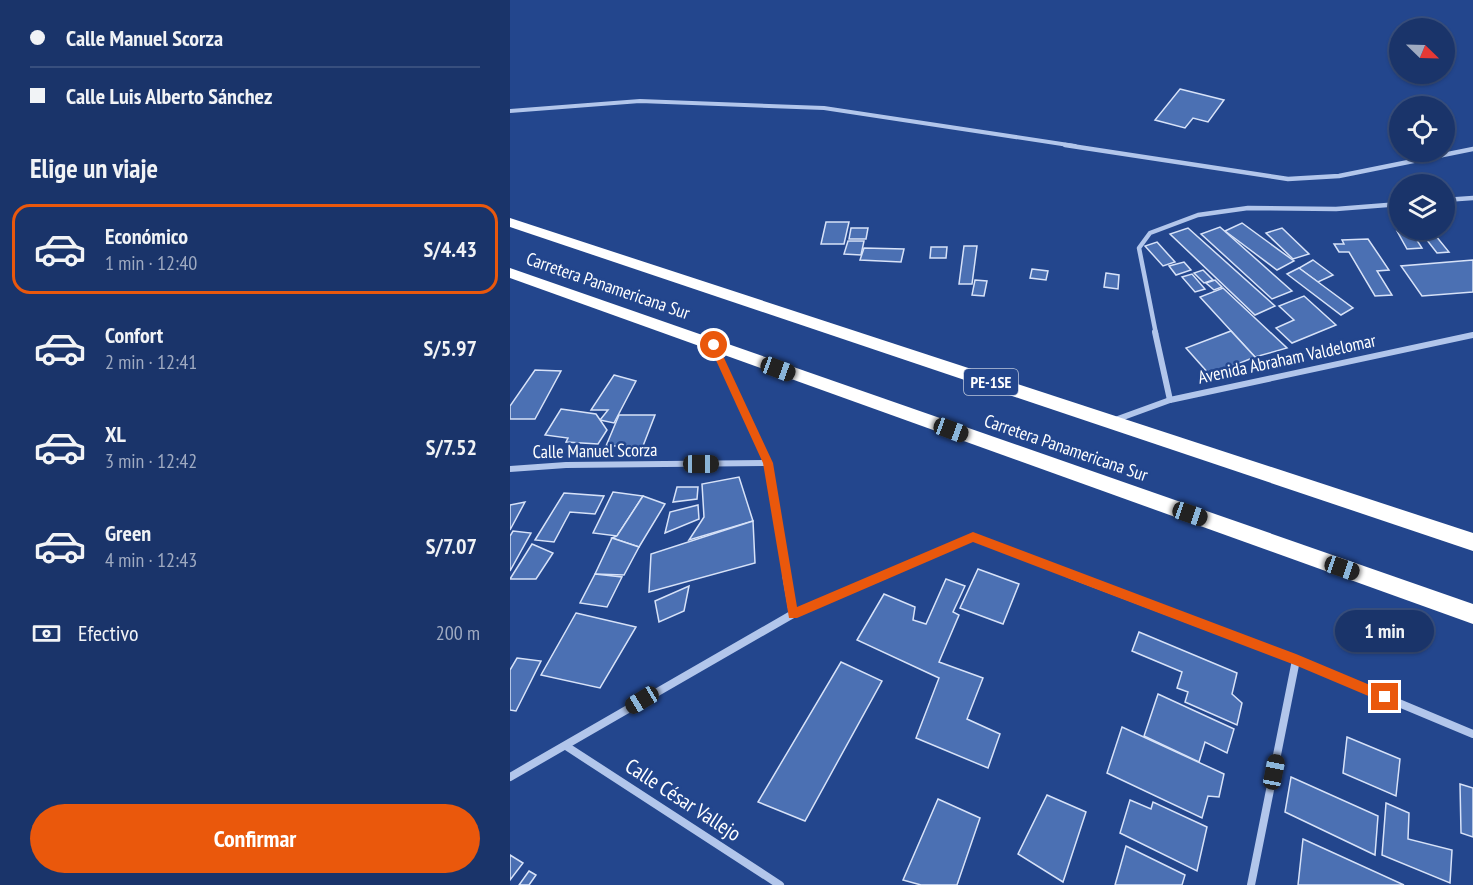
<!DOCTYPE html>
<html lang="es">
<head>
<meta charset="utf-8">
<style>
  :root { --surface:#1a346a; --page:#233c70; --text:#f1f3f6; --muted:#9faac1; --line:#384f7e; --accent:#ea580c }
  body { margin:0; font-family:"PT Sans Narrow",sans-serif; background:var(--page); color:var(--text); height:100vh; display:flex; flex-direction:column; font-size:22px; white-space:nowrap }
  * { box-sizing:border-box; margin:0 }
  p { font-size:20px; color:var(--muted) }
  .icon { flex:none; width:33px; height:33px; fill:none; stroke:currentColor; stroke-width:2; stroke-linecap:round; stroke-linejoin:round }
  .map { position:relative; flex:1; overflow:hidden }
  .drawer { display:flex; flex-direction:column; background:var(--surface); width:510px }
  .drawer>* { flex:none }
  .hud { display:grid; align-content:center; height:132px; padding:0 30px; background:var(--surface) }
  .needle { width:39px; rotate:113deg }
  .controls { position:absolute; left:879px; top:18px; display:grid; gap:12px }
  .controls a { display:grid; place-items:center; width:66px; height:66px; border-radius:50%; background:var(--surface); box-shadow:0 2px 4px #0004,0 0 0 2px var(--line); font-size:30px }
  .end { position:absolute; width:27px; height:27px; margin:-14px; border:8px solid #ea580c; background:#fff; box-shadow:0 0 0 3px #fff }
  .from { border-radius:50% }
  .bubble { position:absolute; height:42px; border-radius:21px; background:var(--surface); box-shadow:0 2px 4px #0004,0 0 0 2px var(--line); font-size:20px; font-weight:600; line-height:42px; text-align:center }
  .car { position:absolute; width:18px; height:36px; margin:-18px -9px; border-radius:8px; box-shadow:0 0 4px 2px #0007; background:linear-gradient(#222 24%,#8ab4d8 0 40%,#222 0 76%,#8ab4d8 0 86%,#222 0) }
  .hud b { display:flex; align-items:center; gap:21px; height:57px; font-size:22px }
  .hud b+b { border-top:2px solid var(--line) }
  .hud i { width:15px; height:15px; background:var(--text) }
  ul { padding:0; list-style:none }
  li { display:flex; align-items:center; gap:18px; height:90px; margin:0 12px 9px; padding:0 18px; border:3px solid transparent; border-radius:18px }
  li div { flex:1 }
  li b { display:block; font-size:22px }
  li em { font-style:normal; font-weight:600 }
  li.active { border-color:var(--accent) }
  li>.icon { width:54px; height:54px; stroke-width:1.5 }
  h2 { padding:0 30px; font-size:27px; line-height:72px }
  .pay { display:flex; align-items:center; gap:15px; height:66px; padding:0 30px; font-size:22px }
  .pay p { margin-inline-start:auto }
  .cta { display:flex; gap:12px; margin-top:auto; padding:12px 30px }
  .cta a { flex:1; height:69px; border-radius:36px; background:var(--accent); color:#fff; font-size:24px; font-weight:600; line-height:69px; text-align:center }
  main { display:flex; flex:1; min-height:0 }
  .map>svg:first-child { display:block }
</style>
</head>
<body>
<main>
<section class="drawer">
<div class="hud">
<b><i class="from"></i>Calle Manuel Scorza</b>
<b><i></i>Calle Luis Alberto Sánchez</b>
</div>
<h2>Elige un viaje</h2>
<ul>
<li class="active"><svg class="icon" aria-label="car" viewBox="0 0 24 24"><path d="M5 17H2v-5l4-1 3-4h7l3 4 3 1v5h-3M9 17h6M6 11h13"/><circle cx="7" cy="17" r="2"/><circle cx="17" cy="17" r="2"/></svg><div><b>Económico</b><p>1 min · 12:40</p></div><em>S/4.43</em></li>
<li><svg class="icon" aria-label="car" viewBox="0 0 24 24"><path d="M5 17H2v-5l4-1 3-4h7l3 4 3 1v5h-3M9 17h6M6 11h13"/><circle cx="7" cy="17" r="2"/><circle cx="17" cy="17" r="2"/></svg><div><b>Confort</b><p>2 min · 12:41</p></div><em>S/5.97</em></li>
<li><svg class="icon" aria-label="car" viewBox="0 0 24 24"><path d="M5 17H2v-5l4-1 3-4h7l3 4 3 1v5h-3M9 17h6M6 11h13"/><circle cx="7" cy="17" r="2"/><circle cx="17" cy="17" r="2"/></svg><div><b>XL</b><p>3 min · 12:42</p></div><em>S/7.52</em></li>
<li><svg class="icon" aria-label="car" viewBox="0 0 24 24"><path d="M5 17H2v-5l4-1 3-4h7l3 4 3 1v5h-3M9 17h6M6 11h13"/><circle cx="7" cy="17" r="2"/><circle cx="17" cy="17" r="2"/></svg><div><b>Green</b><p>4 min · 12:43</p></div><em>S/7.07</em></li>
</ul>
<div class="pay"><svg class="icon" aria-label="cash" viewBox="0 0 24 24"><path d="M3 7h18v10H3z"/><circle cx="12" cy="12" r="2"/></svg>Efectivo<p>200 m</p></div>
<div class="cta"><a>Confirmar</a></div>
</section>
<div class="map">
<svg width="963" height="885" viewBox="0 0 963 885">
  <rect width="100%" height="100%" fill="#23468d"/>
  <!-- building -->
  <g fill="#4b70b3" stroke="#d7e2f8" stroke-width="1.5">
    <polygon points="670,89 714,100 698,122 683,118 675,128 645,120"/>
    <polygon points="316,222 339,222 334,244 311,244"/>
    <polygon points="732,223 784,261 767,270 715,231"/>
    <polygon points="710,227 782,291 762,299 691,234"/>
    <polygon points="341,228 358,228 356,239 339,239"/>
    <polygon points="678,228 765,306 745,315 660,234"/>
    <polygon points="772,228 799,254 783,259 756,233"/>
    <polygon points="921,230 939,252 927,253 910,231"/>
    <polygon points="887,231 901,231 912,248 897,249"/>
    <polygon points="858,239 879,270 867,271 882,295 865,296 839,252 829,252 824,244 834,244 832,240"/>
    <polygon points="338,241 354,241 351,255 334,254"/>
    <polygon points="647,242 665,262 653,266 635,246"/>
    <polygon points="454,246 467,246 462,284 449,284"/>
    <polygon points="421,247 437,247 436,258 420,258"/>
    <polygon points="354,248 394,249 391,262 350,260"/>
    <polygon points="803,260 823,275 808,282 789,268"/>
    <polygon points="963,260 963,292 912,296 891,266"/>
    <polygon points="674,262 681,270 666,275 659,266"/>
    <polygon points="789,268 808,282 843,308 831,315 777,274"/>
    <polygon points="522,269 538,271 536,280 520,278"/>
    <polygon points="693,270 703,280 694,283 684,273"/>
    <polygon points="596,273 609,275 608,289 594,287"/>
    <polygon points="682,274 695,289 685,292 672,277"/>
    <polygon points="465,280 477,281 474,296 462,295"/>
    <polygon points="705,280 712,287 704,290 696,283"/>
    <polygon points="713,288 777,348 745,357 690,297"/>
    <polygon points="794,296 826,325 782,343 766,328 784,320 769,306"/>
    <polygon points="721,331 745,357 700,375 676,348"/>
    <polygon points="25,370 51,371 25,419 0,419 0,406"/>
    <polygon points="104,375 126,381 104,423 90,420 98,410 81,410"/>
    <polygon points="51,409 86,414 97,430 88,444 56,442 58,438 35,435"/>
    <polygon points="109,415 145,415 133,446 96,446"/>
    <polygon points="229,477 243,521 179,540 194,517 192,484"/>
    <polygon points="167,487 188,487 187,499 163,502"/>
    <polygon points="103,492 133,496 107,536 83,533"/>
    <polygon points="54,493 94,496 85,514 60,512 44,542 25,540"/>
    <polygon points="133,496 155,504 129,547 102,538 107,536"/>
    <polygon points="15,502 0,530 0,505"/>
    <polygon points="188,505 189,519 155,533 160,512"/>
    <polygon points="243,521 245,563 139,592 141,554"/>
    <polygon points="3,531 21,533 0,571 0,536"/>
    <polygon points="102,538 129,547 114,575 85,574"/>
    <polygon points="22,544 43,553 26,579 0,579"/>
    <polygon points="468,569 509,584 493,624 450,608"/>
    <polygon points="85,574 112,577 97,607 70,603"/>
    <polygon points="436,579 455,586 443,612 449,615 429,662 473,678 457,719 490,734 478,768 406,738 429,678 347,640 374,594 405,607 403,620 416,624"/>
    <polygon points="179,586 174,611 149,622 145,601"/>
    <polygon points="66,613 126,627 90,688 31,675"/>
    <polygon points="629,632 727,673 722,694 732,703 727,725 675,702 678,692 667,688 672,672 622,651"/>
    <polygon points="7,658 31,661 6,711 0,710 0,670"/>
    <polygon points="331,662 372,681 295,821 248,802"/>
    <polygon points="648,694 724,729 717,753 695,742 689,762 634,736"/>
    <polygon points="612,727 714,774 709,797 698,796 692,818 597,773"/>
    <polygon points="837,737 890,759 886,796 833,773"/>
    <polygon points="781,777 868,816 865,855 775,812"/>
    <polygon points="950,784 963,788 963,837 951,833"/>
    <polygon points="537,795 576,812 553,882 508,854"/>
    <polygon points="428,799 470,818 447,885 411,885 393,880"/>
    <polygon points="620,800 641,809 643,802 697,827 687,871 610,833"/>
    <polygon points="876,803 899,813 898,839 942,850 940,883 872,855"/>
    <polygon points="793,839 894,885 788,885"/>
    <polygon points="616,846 675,875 672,885 605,885"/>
    <polygon points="0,855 13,863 0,880"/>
    <polygon points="19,871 26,875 19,885 9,885"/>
  </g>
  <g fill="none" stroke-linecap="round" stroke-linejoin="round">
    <!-- street-far3 -->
    <polyline stroke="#b2c6eb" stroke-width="4" points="0,111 130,101 314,108 565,146"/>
    <!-- street-far2 -->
    <g stroke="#b2c6eb" stroke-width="4.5">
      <polyline points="555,145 778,179 829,176 963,149"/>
      <polyline points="934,200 963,198"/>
      <polyline points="646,334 629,248 640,233 688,215 738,208 826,209 890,204"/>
    </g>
    <!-- street-far1 -->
    <g stroke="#b2c6eb" stroke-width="6">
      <polyline points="645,332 660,400"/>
      <polyline points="605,420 660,400 963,335"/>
      <polyline points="258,463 277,575"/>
      <polyline points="0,469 56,465 258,463 204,346"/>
      <polyline points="374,575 463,537 563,575"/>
    </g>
    <!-- street -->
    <g stroke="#b2c6eb" stroke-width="8">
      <polyline points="276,574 283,614"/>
      <polyline points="559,574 786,660 963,734"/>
      <polyline points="56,746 270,885"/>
      <polyline points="0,777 283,614 377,574"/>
      <polyline points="741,885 786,660"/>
    </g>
    <!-- highway -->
    <g fill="#fff" fill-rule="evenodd">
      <polygon points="0,218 963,533 963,551 0,227"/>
      <polygon points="0,268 963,604 963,624 0,278"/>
    </g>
  </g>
  <!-- route -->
  <polygon fill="#ea580c" points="204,342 208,345 263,463 287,607 463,532 786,654 879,693 879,701 875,703 785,665 463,542 287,618 279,618 253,463 199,345"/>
  <g text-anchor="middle" stroke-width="5" stroke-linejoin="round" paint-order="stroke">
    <!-- shield labels -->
    <rect fill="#23468d" stroke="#bdc8dd" stroke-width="1.5" x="454" y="369" width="54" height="26" rx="4.5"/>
    <g font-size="16" font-weight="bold" fill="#fff">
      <text x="481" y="388">PE-1SE</text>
    </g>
    <!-- street labels -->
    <g font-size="18" fill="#fff" stroke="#23468d">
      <text transform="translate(98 286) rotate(19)" y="6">Carretera Panamericana Sur</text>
      <text transform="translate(777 359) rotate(-12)" y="6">Avenida Abraham Valdelomar</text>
      <text transform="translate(556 448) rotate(19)" y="6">Carretera Panamericana Sur</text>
      <text transform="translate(85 451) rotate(-1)" y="6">Calle Manuel Scorza</text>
    </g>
    <!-- near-street labels -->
    <g font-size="21" fill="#fff" stroke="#23468d">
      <text transform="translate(173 800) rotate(33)" y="7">Calle César Vallejo</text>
    </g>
  </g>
</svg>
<div class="controls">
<a><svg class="needle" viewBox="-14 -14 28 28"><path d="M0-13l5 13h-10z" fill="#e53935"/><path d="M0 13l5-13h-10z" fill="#9faac1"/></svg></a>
<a><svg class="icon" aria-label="locate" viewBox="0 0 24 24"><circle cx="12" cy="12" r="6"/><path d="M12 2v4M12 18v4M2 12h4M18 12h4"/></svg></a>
<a><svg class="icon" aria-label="layers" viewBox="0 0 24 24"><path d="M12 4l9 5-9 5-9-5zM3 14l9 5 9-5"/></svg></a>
</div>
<i class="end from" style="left:204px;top:345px"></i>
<i class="end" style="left:875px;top:697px"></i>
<div class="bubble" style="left:825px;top:610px;width:99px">1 min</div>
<i class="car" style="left:268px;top:369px;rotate:110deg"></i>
<i class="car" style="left:441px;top:430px;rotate:110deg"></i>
<i class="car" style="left:191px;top:464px;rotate:90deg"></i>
<i class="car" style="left:680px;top:514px;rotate:109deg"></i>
<i class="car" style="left:832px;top:568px;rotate:109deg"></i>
<i class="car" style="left:132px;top:700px;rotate:239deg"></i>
<i class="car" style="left:764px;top:772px;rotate:11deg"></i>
</div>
</main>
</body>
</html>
